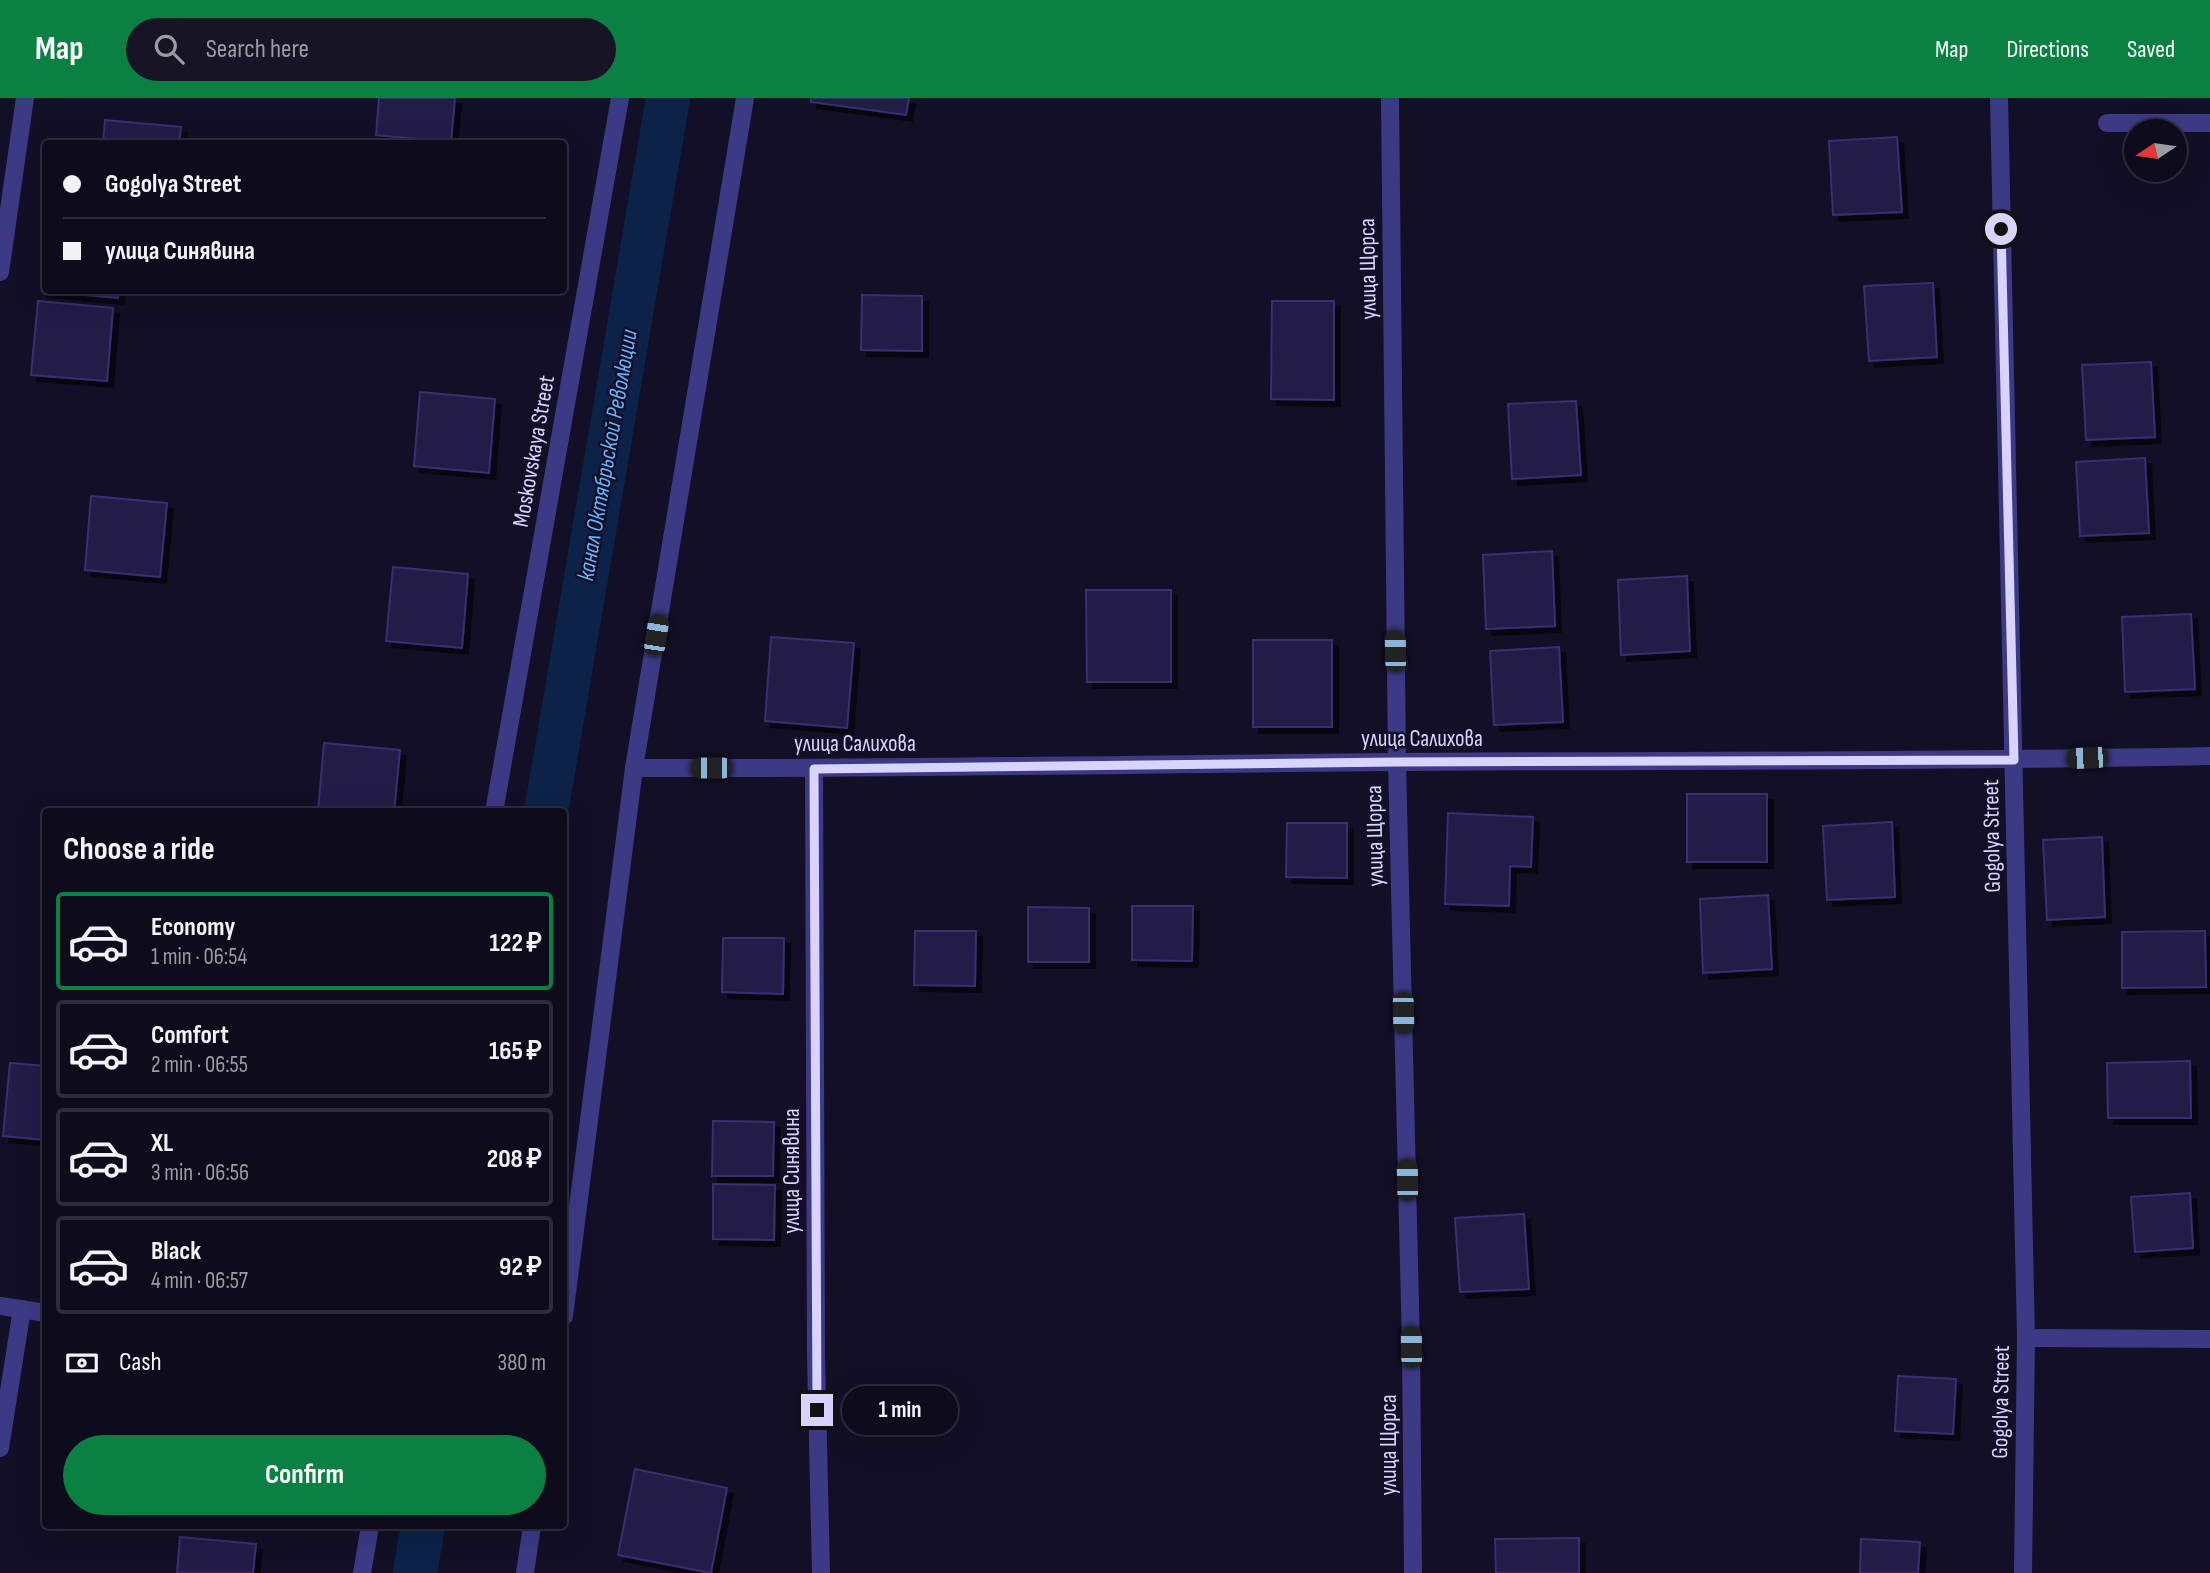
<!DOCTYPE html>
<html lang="en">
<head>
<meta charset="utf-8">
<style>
  :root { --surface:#0e0b1c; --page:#171425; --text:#f1f3f6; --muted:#9b9ba3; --line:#2e2b3b; --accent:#0b8043 }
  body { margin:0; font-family:"Sofia Sans Condensed",sans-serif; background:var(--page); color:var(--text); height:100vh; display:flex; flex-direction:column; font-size:26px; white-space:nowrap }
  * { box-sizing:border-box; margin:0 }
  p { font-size:23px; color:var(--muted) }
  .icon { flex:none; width:38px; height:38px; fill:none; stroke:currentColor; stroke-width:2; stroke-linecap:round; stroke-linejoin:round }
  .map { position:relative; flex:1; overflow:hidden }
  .sheet { position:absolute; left:42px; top:710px; width:525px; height:721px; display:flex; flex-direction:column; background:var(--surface); border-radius:7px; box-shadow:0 7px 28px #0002,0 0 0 2px var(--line) }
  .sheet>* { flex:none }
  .guide { position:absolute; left:42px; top:42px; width:525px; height:154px; border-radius:7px; box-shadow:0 7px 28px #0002,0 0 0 2px var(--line); display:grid; align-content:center; height:154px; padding:0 21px; background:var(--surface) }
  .needle { width:46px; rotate:257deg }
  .controls { position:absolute; left:2124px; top:21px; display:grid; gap:14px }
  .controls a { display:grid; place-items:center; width:63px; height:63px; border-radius:50%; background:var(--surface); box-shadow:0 7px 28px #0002,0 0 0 2px var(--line); font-size:35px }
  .end { position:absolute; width:32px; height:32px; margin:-16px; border:9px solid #d9d4ff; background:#111; box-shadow:0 0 0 4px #111 }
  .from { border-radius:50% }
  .bubble { position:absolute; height:49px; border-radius:24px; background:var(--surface); box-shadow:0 7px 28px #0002,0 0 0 2px var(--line); font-size:23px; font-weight:700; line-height:49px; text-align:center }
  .car { position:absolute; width:21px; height:42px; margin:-21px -10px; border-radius:9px; box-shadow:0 0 5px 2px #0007; background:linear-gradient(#222 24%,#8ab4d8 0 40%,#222 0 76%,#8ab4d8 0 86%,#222 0) }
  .guide b { display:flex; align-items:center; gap:24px; height:66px; font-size:26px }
  .guide b+b { border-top:2px solid var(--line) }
  .guide i { width:18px; height:18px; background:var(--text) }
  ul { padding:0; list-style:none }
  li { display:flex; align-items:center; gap:21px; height:98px; margin:0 14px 10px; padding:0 7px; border:4px solid var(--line); border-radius:7px }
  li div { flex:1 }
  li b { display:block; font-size:26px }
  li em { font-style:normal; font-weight:700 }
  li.current { border-color:var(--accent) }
  li>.icon { width:63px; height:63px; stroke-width:1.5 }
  h2 { padding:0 21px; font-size:32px; line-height:84px }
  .pay { display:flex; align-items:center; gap:18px; height:77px; padding:0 21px; font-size:26px }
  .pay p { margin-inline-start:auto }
  .action { display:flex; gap:14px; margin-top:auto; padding:14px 21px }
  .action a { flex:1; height:80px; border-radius:42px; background:var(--accent); color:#fff; font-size:28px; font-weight:700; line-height:80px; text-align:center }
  header { display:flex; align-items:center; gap:42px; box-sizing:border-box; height:98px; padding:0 35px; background:var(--accent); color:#fff }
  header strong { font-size:33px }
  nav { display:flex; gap:38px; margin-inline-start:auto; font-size:24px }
  .search { width:490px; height:63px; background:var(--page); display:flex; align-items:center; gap:18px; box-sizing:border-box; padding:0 24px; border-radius:38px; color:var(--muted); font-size:26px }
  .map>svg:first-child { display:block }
</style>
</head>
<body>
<header>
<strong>Map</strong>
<div class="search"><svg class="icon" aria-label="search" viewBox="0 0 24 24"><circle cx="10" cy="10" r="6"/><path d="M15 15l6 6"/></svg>Search here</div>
<nav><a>Map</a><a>Directions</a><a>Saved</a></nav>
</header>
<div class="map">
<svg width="2210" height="1475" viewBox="0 0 2210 1475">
  <defs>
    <filter id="shadow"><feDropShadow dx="6" dy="6" stdDeviation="0" flood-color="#0009"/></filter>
  </defs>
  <rect width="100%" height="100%" fill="#130f26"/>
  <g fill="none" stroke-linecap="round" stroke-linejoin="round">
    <!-- canal -->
    <g stroke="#0c2248" stroke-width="44">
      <polyline points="546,714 668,0"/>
      <polyline points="415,1475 423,1428"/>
    </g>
  </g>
  <!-- building -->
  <g fill="#241b47" stroke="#3b2d73" stroke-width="2" filter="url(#shadow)">
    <polygon points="379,0 455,0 451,44 376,37"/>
    <polygon points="811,0 909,0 906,17 811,4"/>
    <polygon points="105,22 181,29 179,46 103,46"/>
    <polygon points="1897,39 1902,114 1833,117 1829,43"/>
    <polygon points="46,159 46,192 119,192 118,200 42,193"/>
    <polygon points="1933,185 1937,259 1869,263 1864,188"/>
    <polygon points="862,197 922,198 922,253 861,252"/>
    <polygon points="38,203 113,210 107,283 31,277"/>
    <polygon points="1272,203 1334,203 1334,302 1271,301"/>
    <polygon points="2151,264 2155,339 2086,342 2082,267"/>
    <polygon points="420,294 495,301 489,375 414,368"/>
    <polygon points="1576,303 1581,377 1512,381 1508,306"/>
    <polygon points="2145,360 2149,435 2080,438 2076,364"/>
    <polygon points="91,398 167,405 160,479 85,472"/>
    <polygon points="1552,453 1555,528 1486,531 1483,457"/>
    <polygon points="393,469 468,476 462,550 386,543"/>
    <polygon points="1687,478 1690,553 1621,557 1618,482"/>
    <polygon points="1086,492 1171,492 1171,584 1087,584"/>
    <polygon points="2191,516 2195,591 2125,594 2122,519"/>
    <polygon points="771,539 854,545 847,630 765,623"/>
    <rect x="1253" y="542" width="79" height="87"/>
    <polygon points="1559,549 1563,624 1494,627 1490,553"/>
    <polygon points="324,645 400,652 394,714 318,714"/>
    <rect x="1687" y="696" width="80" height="68"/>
    <polygon points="1448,715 1533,719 1531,769 1510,768 1509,808 1445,806"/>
    <polygon points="1892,724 1895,799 1827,802 1823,728"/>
    <polygon points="1287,725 1347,725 1347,780 1286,779"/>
    <polygon points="2102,739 2105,819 2047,822 2043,742"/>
    <polygon points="1768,797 1772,871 1703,875 1700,801"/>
    <polygon points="1132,808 1193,808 1192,863 1132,862"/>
    <polygon points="1028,809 1089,810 1089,864 1028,864"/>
    <polygon points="915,833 976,833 975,888 914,887"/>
    <polygon points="2205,833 2206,889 2122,890 2122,834"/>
    <polygon points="723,840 784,840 783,896 722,894"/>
    <polygon points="2190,963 2191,1020 2108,1020 2107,965"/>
    <polygon points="10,965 46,968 46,1042 3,1038"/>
    <polygon points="713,1023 774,1024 773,1078 712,1078"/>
    <polygon points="713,1086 775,1087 774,1142 713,1141"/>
    <polygon points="2190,1095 2193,1150 2135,1154 2131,1099"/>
    <polygon points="1524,1116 1529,1191 1460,1194 1455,1120"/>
    <polygon points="1898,1278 1956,1281 1953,1336 1895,1333"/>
    <polygon points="635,1371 727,1390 711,1475 618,1457"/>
    <polygon points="180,1439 256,1446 253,1475 177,1475"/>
    <polygon points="1579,1440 1579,1475 1496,1475 1495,1441"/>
    <polygon points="1861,1441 1920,1444 1918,1475 1860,1475"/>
  </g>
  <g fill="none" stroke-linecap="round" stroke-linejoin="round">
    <!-- minor -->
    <g stroke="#3d3a85" stroke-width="18">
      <polyline points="1390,0 1397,664 1411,1249 1413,1475"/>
      <polyline points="1999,0 2026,1240 2023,1475"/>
      <polyline points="2107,25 2210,25"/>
      <polyline points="0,174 25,0"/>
      <path d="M634,670C888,671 1141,666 1394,664C1666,662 1938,664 2210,658"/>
      <polyline points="814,671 816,1258 821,1475"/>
      <polyline points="494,714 620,0"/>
      <polyline points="0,1208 46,1215"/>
      <polyline points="564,1218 634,670 745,0"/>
      <polyline points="2026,1240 2210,1241"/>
      <polyline points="0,1350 22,1211"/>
      <polyline points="362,1475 370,1428"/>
      <polyline points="525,1475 532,1428"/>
    </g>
  </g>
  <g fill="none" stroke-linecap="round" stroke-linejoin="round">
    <!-- route -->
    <polyline stroke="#d9d4ff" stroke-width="9" points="817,1312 814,671 1397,664 2014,662 2001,131"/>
  </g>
  <g text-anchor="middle" stroke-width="5" stroke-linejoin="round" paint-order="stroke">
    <!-- street labels -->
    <g font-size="23" fill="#d9d4ff" stroke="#130f26">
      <text transform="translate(1367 171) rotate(-91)" y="8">улица Щорса</text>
      <text transform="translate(533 353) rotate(-80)" y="8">Moskovskaya Street</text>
      <text x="1422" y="648">улица Салихова</text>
      <text x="855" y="653">улица Салихова</text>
      <text transform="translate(1374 738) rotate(-91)" y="8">улица Щорса</text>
      <text transform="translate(1991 738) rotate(-91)" y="8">Gogolya Street</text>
      <text transform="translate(791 1073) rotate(-90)" y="8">улица Синявина</text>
      <text transform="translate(2000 1304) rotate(-89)" y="8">Gogolya Street</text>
      <text transform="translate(1388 1347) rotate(-90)" y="8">улица Щорса</text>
    </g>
    <!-- water labels -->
    <g font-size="24" font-style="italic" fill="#62b6ff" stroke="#130f26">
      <text transform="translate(607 357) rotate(-80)" y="8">канал Октябрьской Революции</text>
    </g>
  </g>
</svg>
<div class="controls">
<a><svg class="needle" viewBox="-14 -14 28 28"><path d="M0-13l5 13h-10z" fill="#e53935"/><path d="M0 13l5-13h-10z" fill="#9b9ba3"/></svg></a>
</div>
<i class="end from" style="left:2001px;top:131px"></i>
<i class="end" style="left:817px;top:1312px"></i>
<div class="bubble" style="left:842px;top:1288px;width:116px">1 min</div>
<i class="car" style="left:656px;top:537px;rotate:9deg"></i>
<i class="car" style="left:1395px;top:553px;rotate:359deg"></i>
<i class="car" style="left:2087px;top:660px;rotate:268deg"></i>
<i class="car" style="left:711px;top:670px;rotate:270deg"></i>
<i class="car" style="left:1403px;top:915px;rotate:179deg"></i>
<i class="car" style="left:1407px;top:1082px;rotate:359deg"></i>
<i class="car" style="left:1411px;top:1249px;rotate:359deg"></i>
<div class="guide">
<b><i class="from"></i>Gogolya Street</b>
<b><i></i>улица Синявина</b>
</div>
<section class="sheet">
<h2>Choose a ride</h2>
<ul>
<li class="current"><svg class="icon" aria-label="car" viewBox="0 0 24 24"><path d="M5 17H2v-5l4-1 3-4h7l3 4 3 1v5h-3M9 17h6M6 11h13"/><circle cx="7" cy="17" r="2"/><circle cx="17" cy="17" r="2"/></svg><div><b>Economy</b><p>1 min · 06:54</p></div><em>122 ₽</em></li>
<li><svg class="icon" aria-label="car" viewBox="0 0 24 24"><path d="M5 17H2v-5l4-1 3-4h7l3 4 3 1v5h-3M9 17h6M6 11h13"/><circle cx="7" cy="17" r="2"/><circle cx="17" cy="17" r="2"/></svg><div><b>Comfort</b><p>2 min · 06:55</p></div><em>165 ₽</em></li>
<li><svg class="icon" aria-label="car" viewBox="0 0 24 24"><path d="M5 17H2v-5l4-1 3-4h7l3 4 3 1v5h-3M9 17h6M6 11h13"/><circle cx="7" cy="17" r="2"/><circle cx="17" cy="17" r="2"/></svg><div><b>XL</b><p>3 min · 06:56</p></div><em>208 ₽</em></li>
<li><svg class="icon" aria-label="car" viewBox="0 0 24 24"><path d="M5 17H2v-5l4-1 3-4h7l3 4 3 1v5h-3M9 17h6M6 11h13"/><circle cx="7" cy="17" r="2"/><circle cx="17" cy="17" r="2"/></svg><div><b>Black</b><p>4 min · 06:57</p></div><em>92 ₽</em></li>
</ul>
<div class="pay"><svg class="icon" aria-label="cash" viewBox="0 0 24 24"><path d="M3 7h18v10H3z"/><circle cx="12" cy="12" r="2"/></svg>Cash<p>380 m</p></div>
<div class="action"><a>Confirm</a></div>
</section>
</div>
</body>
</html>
